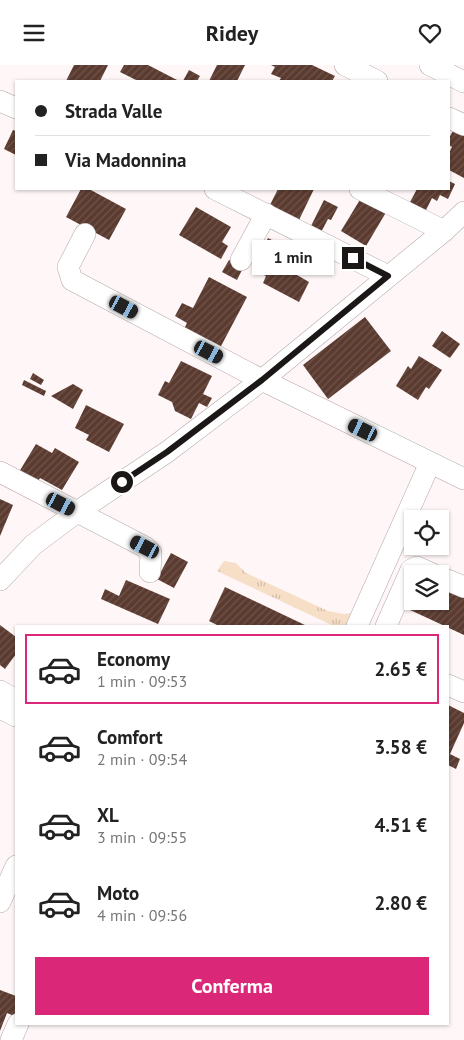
<!DOCTYPE html>
<html lang="it">
<head>
<meta charset="utf-8">
<style>
  :root { --surface:#fff; --page:#f6f6f6; --text:#222; --muted:#767676; --line:#e0e0e0; --accent:#db2777 }
  body { margin:0; font-family:"PT Sans",sans-serif; background:var(--page); color:var(--text); height:100vh; display:flex; flex-direction:column; font-size:19px; white-space:nowrap }
  * { box-sizing:border-box; margin:0 }
  p { font-size:16px; color:var(--muted) }
  .icon { flex:none; width:28px; height:28px; fill:none; stroke:currentColor; stroke-width:2; stroke-linecap:round; stroke-linejoin:round }
  .map { position:relative; flex:1; overflow:hidden }
  .side { position:absolute; left:15px; top:560px; width:434px; height:400px; display:flex; flex-direction:column; background:var(--surface); border-radius:0px; box-shadow:0 1px 4px #0004 }
  .side>* { flex:none }
  .banner { position:absolute; left:15px; top:15px; width:435px; height:110px; border-radius:0px; box-shadow:0 1px 4px #0004; display:grid; align-content:center; height:110px; padding:0 20px; background:var(--surface) }
  .fabs { position:absolute; left:404px; top:445px; display:grid; gap:10px }
  .fabs a { display:grid; place-items:center; width:45px; height:45px; border-radius:0px; background:var(--surface); box-shadow:0 1px 4px #0004; font-size:25px }
  .end { position:absolute; width:22px; height:22px; margin:-11px; border:6px solid #1b1717; background:#fff; box-shadow:0 0 0 2px #fff }
  .from { border-radius:50% }
  .bubble { position:absolute; height:35px; border-radius:0px; background:var(--surface); box-shadow:0 1px 4px #0004; font-size:16px; font-weight:600; line-height:35px; text-align:center }
  .car { position:absolute; width:15px; height:30px; margin:-15px -8px; border-radius:6px; box-shadow:0 0 4px 1px #0007; background:linear-gradient(#222 24%,#8ab4d8 0 40%,#222 0 76%,#8ab4d8 0 86%,#222 0) }
  .banner b { display:flex; align-items:center; gap:18px; height:48px; font-size:19px }
  .banner b+b { border-top:1px solid var(--line) }
  .banner i { width:12px; height:12px; background:var(--text) }
  ul { padding:9px 0 0; list-style:none }
  li { display:flex; align-items:center; gap:15px; height:70px; margin:0 10px 8px; padding:0 10px; border:2px solid transparent; border-radius:0px }
  li div { flex:1 }
  li b { display:block; font-size:19px }
  li em { font-style:normal; font-weight:600 }
  li.on { border-color:var(--accent) }
  li>.icon { width:45px; height:45px; stroke-width:1.5 }
  .button { display:flex; gap:10px; margin-top:auto; padding:10px 20px }
  .button a { flex:1; height:58px; border-radius:0px; background:var(--accent); color:#fff; font-size:20px; font-weight:600; line-height:58px; text-align:center }
  header { display:flex; justify-content:space-between; align-items:center; height:65px; padding:0 20px; background:var(--surface); font-size:22px; font-weight:600 }
  .map>svg:first-child { display:block }
</style>
</head>
<body>
<header><svg class="icon" aria-label="menu" viewBox="0 0 24 24"><path d="M4 6h16M4 12h16M4 18h16"/></svg>Ridey<svg class="icon" aria-label="heart" viewBox="0 0 24 24"><path d="M12 20l-8-8c-3-5 5-10 8-4 3-6 11-1 8 4z"/></svg></header>
<div class="map">
<svg width="464" height="975" viewBox="0 0 464 975">
  <defs>
    <pattern id="grass-tufts" width="24" height="20" patternUnits="userSpaceOnUse" patternTransform="scale(1.25)"><rect width="24" height="20" fill="#f7dec6"/><path d="M3 7l-1-3M5 7V3M7 7l1-3M15 17l-1-3M17 17v-4M19 17l1-3" fill="none" stroke="#d3bea9"/></pattern>
    <pattern id="building-hatch" width="6" height="6" patternUnits="userSpaceOnUse" patternTransform="scale(1.25)"><rect width="6" height="6" fill="#5b3b30"/><path d="M-1 1l2-2M0 6l6-6M5 7l2-2" fill="none" stroke="#6e544b"/></pattern>
  </defs>
  <rect width="100%" height="100%" fill="#fef6f7"/>
  <!-- grass -->
  <polygon fill="url(#grass-tufts)" points="224,496 236,498 246,508 328,546 344,549 359,547 353,561 334,561 217,506"/>
  <!-- building -->
  <g fill="url(#building-hatch)">
    <polygon points="74,0 108,0 100,16 66,16"/>
    <polygon points="124,0 148,0 179,16 138,16 120,7"/>
    <polygon points="217,0 245,0 237,16 209,16"/>
    <polygon points="271,0 312,0 335,11 332,16 279,16 281,13 271,9 275,2"/>
    <polygon points="189,5 200,11 197,16 183,16"/>
    <polygon points="13,65 16,66 16,90 4,84"/>
    <polygon points="453,66 464,71 464,113 449,105 449,88 452,82 449,80 449,73"/>
    <polygon points="449,116 455,119 448,134 440,130 437,136 432,133 425,147 409,139 417,124 449,124"/>
    <polygon points="81,124 89,124 126,144 109,175 66,152"/>
    <polygon points="278,124 314,124 299,155 270,140"/>
    <polygon points="361,133 388,144 366,181 341,166"/>
    <polygon points="324,135 338,142 331,155 328,154 318,173 308,167"/>
    <polygon points="196,142 231,162 222,177 228,181 221,194 179,170"/>
    <polygon points="268,173 306,193 297,210 309,217 299,237 263,218 266,211 252,204"/>
    <polygon points="229,195 243,203 237,215 222,207"/>
    <polygon points="209,212 247,232 220,283 184,264 187,258 175,251 182,238 193,243"/>
    <polygon points="365,252 391,286 328,334 303,300"/>
    <polygon points="442,266 460,279 450,293 432,281"/>
    <polygon points="419,291 442,305 429,324 426,322 418,335 396,321 408,301 411,304"/>
    <polygon points="181,296 212,311 203,329 212,333 207,342 199,338 191,354 175,346 172,337 158,330 165,316 169,318"/>
    <polygon points="33,308 44,315 41,320 30,314"/>
    <polygon points="24,315 46,326 44,331 22,320"/>
    <polygon points="73,319 83,325 73,344 51,331"/>
    <polygon points="86,340 124,359 109,387 86,375 89,370 75,363"/>
    <polygon points="36,379 52,388 55,383 79,397 62,425 40,413 37,418 19,407"/>
    <polygon points="0,434 13,440 0,471"/>
    <polygon points="171,488 188,497 174,523 157,514"/>
    <polygon points="126,515 170,534 158,559 101,534 105,524 119,531"/>
    <polygon points="225,522 307,561 219,561 209,556"/>
    <polygon points="440,522 464,533 464,570 408,544 411,536 440,536"/>
    <polygon points="0,560 16,572 16,589 5,604 0,600"/>
    <polygon points="448,640 464,648 464,658 450,689 460,694 456,704 448,700"/>
    <polygon points="0,925 16,931 16,945 14,951 7,948 0,966"/>
  </g>
  <g fill="none" stroke-linecap="round" stroke-linejoin="round">
    <!-- minor casing -->
    <g stroke="#b4a8a9" stroke-width="22">
      <g id="minor">
        <polyline points="345,0 377,16"/>
        <polyline points="430,0 464,17"/>
        <polyline points="0,36 16,43"/>
        <polyline points="449,53 464,60"/>
        <polyline points="215,124 388,211"/>
        <polyline points="360,124 444,166"/>
        <polyline points="85,169 68,202 72,215 262,315 464,414"/>
        <polyline points="241,195 266,149"/>
        <polyline points="0,407 145,482 151,488 150,507"/>
        <polyline points="440,512 464,522"/>
        <polyline points="0,515 33,480 77,447 167,387 262,315 444,166 464,147"/>
        <polyline points="357,561 430,398"/>
        <polyline points="386,561 411,505 417,502 433,509"/>
        <polyline points="448,620 464,627"/>
        <polyline points="0,626 16,635"/>
        <polyline points="0,643 16,651"/>
        <polyline points="0,837 16,801"/>
        <polyline points="11,975 18,959"/>
      </g>
    </g>
    <!-- minor -->
    <use href="#minor" stroke="#fff" stroke-width="21"/>
  </g>
  <g fill="none" stroke-linecap="round" stroke-linejoin="round">
    <!-- route -->
    <polyline stroke="#1b1717" stroke-width="6" points="122,417 167,387 262,315 388,211 353,193"/>
  </g>
</svg>
<div class="fabs">
<a><svg class="icon" aria-label="locate" viewBox="0 0 24 24"><circle cx="12" cy="12" r="6"/><path d="M12 2v4M12 18v4M2 12h4M18 12h4"/></svg></a>
<a><svg class="icon" aria-label="layers" viewBox="0 0 24 24"><path d="M12 4l9 5-9 5-9-5zM3 14l9 5 9-5"/></svg></a>
</div>
<i class="end from" style="left:122px;top:417px"></i>
<i class="end" style="left:353px;top:193px"></i>
<div class="bubble" style="left:252px;top:175px;width:82px">1 min</div>
<i class="car" style="left:124px;top:242px;rotate:118deg"></i>
<i class="car" style="left:209px;top:287px;rotate:118deg"></i>
<i class="car" style="left:363px;top:365px;rotate:296deg"></i>
<i class="car" style="left:61px;top:439px;rotate:117deg"></i>
<i class="car" style="left:145px;top:482px;rotate:297deg"></i>
<div class="banner">
<b><i class="from"></i>Strada Valle</b>
<b><i></i>Via Madonnina</b>
</div>
<section class="side">
<ul>
<li class="on"><svg class="icon" aria-label="car" viewBox="0 0 24 24"><path d="M5 17H2v-5l4-1 3-4h7l3 4 3 1v5h-3M9 17h6M6 11h13"/><circle cx="7" cy="17" r="2"/><circle cx="17" cy="17" r="2"/></svg><div><b>Economy</b><p>1 min · 09:53</p></div><em>2.65 €</em></li>
<li><svg class="icon" aria-label="car" viewBox="0 0 24 24"><path d="M5 17H2v-5l4-1 3-4h7l3 4 3 1v5h-3M9 17h6M6 11h13"/><circle cx="7" cy="17" r="2"/><circle cx="17" cy="17" r="2"/></svg><div><b>Comfort</b><p>2 min · 09:54</p></div><em>3.58 €</em></li>
<li><svg class="icon" aria-label="car" viewBox="0 0 24 24"><path d="M5 17H2v-5l4-1 3-4h7l3 4 3 1v5h-3M9 17h6M6 11h13"/><circle cx="7" cy="17" r="2"/><circle cx="17" cy="17" r="2"/></svg><div><b>XL</b><p>3 min · 09:55</p></div><em>4.51 €</em></li>
<li><svg class="icon" aria-label="car" viewBox="0 0 24 24"><path d="M5 17H2v-5l4-1 3-4h7l3 4 3 1v5h-3M9 17h6M6 11h13"/><circle cx="7" cy="17" r="2"/><circle cx="17" cy="17" r="2"/></svg><div><b>Moto</b><p>4 min · 09:56</p></div><em>2.80 €</em></li>
</ul>
<div class="button"><a>Conferma</a></div>
</section>
</div>
</body>
</html>
